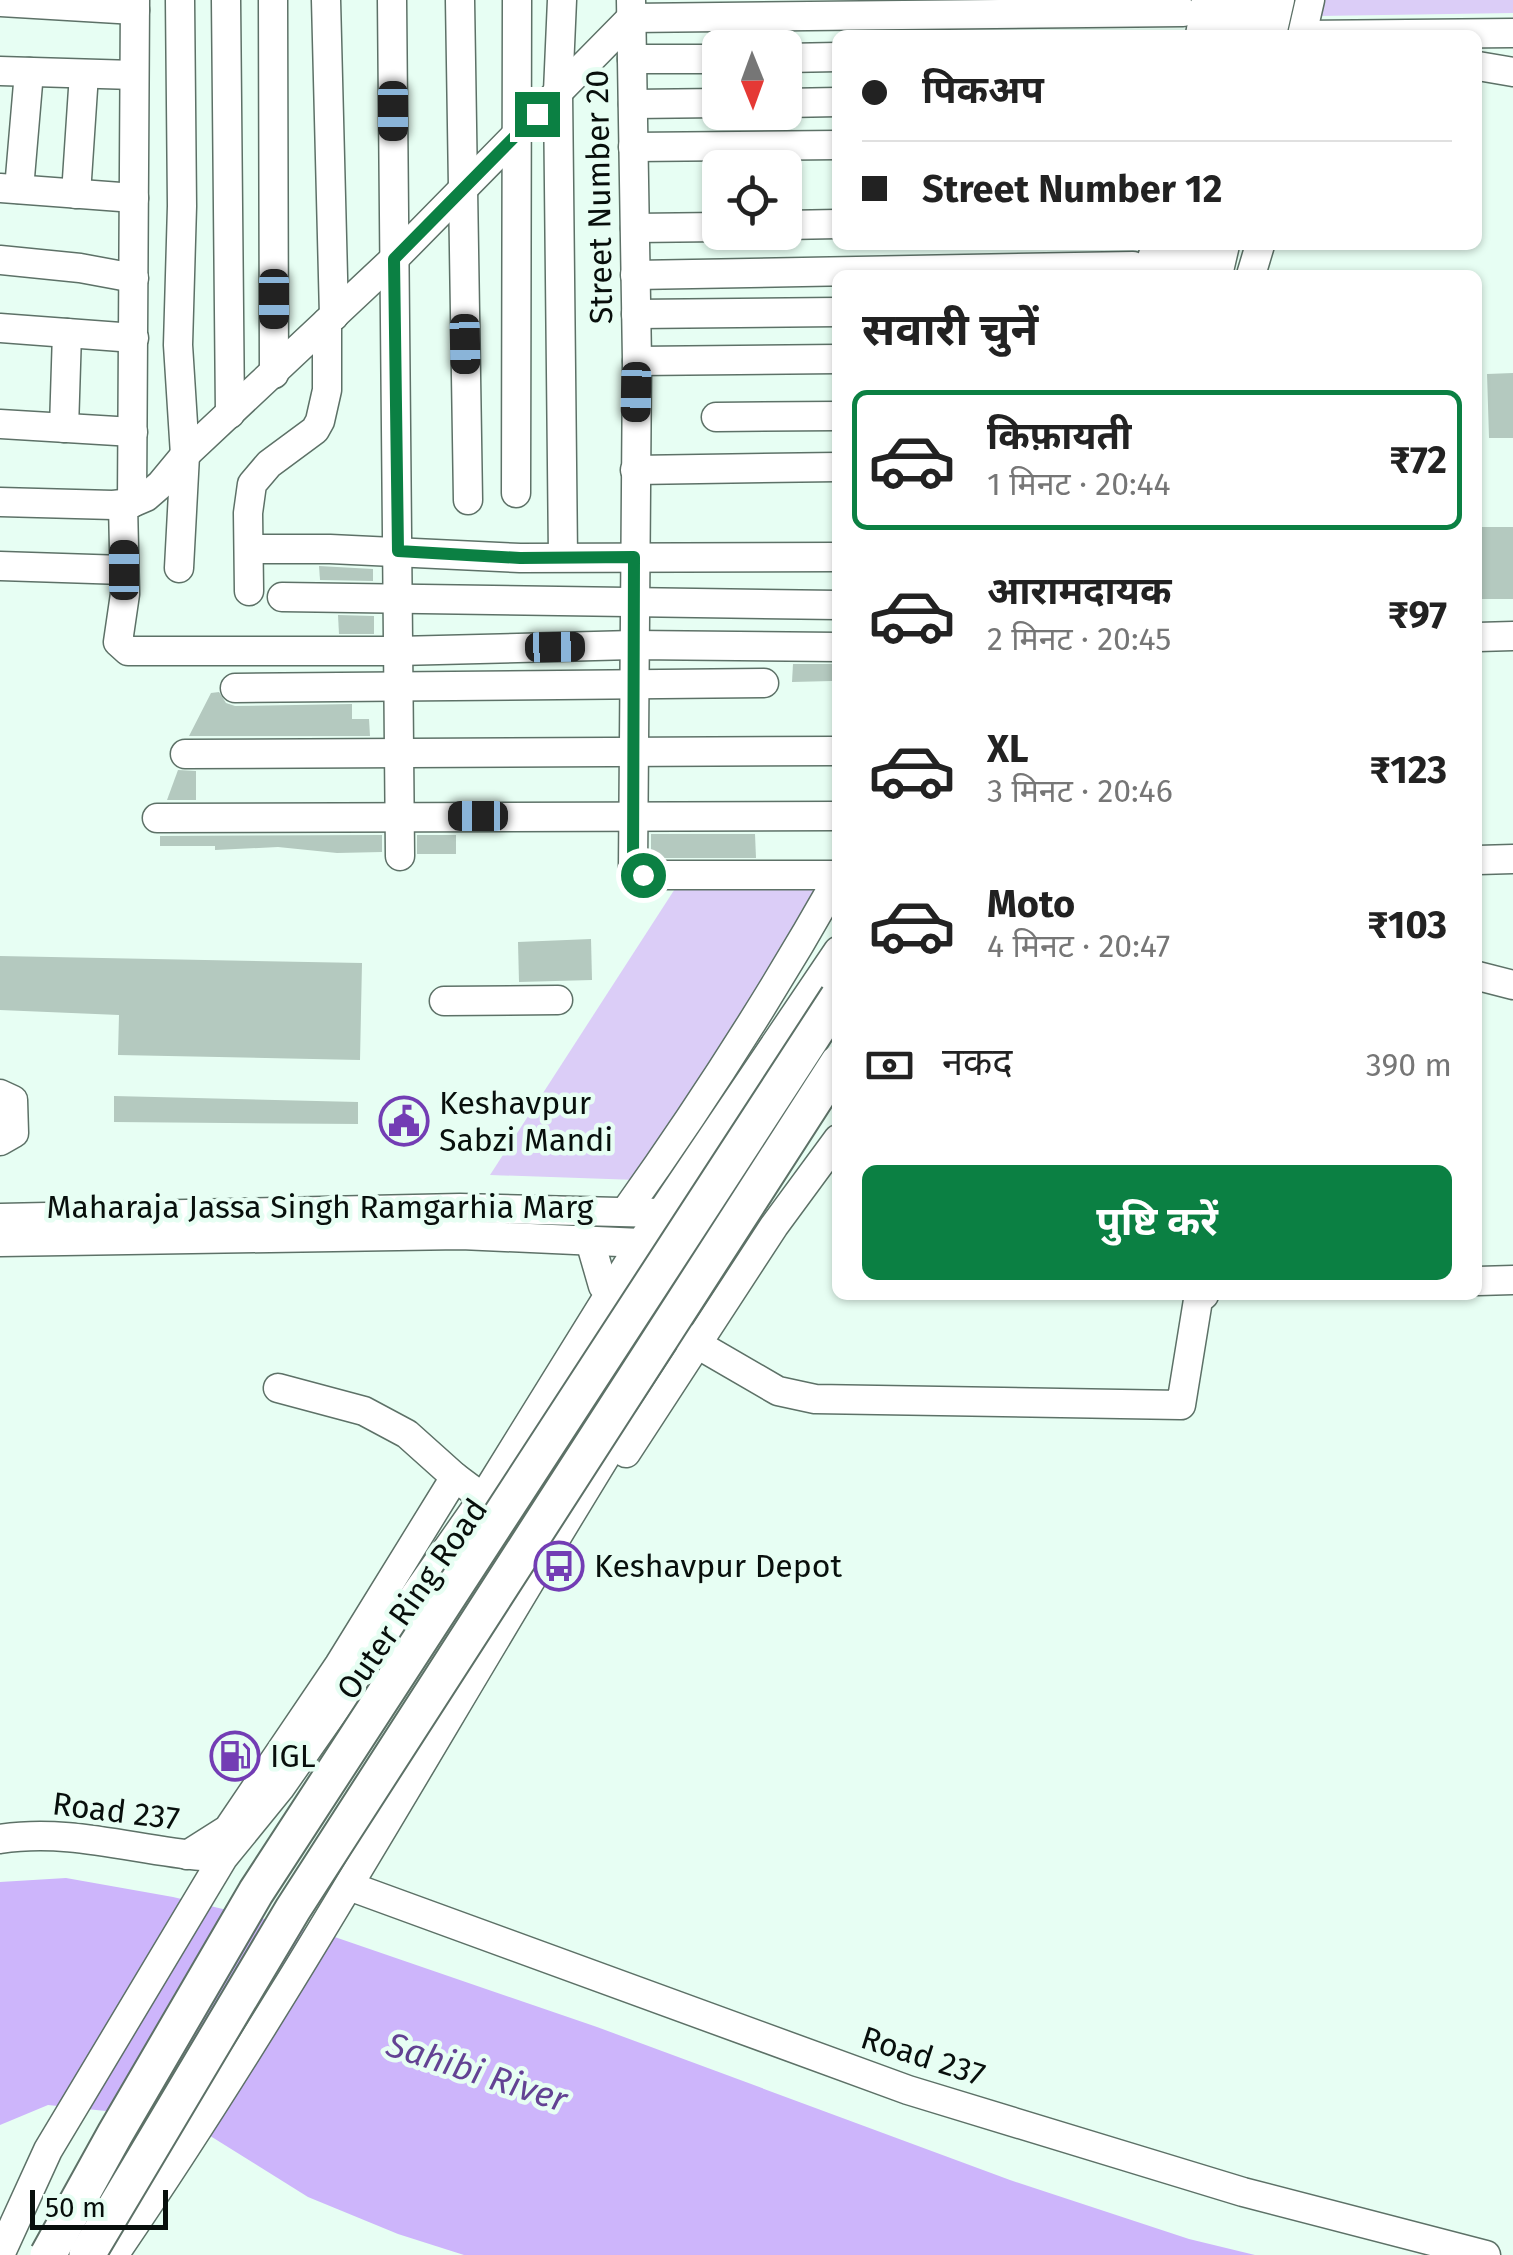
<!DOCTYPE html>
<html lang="hi">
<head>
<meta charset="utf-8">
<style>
  :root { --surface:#fff; --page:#f2f2f2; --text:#222; --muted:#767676; --line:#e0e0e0; --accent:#0b8043 }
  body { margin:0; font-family:"Fira Sans","Noto Sans Devanagari",sans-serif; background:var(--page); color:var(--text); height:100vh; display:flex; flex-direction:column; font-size:38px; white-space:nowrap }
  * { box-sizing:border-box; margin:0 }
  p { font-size:32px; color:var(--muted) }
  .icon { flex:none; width:55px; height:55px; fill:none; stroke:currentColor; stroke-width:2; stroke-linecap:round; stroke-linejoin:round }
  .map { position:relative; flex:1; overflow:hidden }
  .details { position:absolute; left:832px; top:270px; width:650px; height:1030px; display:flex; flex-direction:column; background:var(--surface); border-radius:15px; box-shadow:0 2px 8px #0004 }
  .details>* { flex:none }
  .top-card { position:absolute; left:832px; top:30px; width:650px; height:220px; border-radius:15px; box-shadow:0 2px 8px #0004; display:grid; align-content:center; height:220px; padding:0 30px; background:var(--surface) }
  .needle { width:65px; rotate:179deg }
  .tools { position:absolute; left:702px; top:30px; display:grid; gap:20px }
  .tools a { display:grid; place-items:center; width:100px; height:100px; border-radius:15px; background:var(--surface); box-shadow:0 2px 8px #0004; font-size:50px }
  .scale { position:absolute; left:30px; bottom:25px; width:138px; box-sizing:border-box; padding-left:10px; border:5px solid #080f0c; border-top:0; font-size:28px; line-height:35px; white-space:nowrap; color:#080f0c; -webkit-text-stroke:8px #e7fef3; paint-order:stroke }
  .end { position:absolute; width:45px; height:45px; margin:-22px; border:12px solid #0b8043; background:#fff; box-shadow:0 0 0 5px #fff }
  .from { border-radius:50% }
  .car { position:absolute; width:30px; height:60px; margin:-30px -15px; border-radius:12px; box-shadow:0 0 8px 2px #0007; background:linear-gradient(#222 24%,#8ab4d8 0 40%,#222 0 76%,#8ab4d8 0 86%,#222 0) }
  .top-card b { display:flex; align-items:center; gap:35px; height:95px; font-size:38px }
  .top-card b+b { border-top:2px solid var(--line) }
  .top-card i { width:25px; height:25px; background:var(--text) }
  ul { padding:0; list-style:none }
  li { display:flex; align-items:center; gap:30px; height:140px; margin:0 20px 15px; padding:0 10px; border:5px solid transparent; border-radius:15px }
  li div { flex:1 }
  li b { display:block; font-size:38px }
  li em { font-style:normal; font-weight:700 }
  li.current { border-color:var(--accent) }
  li>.icon { width:90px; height:90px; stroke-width:1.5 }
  h2 { padding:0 30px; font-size:45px; line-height:120px }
  .pay { display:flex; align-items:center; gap:25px; height:110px; padding:0 30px; font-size:38px }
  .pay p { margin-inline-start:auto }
  .button { display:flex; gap:20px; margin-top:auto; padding:20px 30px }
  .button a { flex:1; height:115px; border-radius:15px; background:var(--accent); color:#fff; font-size:40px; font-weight:700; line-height:115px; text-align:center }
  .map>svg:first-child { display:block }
</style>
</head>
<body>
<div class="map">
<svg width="1513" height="2255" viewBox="0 0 1513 2255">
  <rect width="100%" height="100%" fill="#e7fef3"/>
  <!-- park -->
  <g fill="#dbcdf7">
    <polygon points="1322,0 1513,0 1513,13 1319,16"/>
    <polygon points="680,881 829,886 637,1180 490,1175"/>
  </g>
  <!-- water -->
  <polygon fill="#cdb5fb" points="66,1878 173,1897 326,1934 597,2027 1010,2180 1189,2239 1255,2255 464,2255 398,2234 308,2197 183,2119 48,2105 0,2125 0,1882"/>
  <!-- building -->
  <g fill="#b4c9bf">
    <polygon points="1513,373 1513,438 1489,438 1487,374"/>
    <polygon points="1481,527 1513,527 1513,599 1480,599"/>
    <polygon points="319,566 373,569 373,581 320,580"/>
    <polygon points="338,615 374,616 374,634 339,634"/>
    <polygon points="793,664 833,664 832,681 792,682"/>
    <polygon points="219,692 226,703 235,706 352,704 352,719 369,719 370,736 189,736 211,693"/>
    <polygon points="178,770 196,771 196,800 167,800"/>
    <polygon points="651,834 755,834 756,858 651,858"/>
    <polygon points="382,835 382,852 337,853 278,847 215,850 215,846 160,846 160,836"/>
    <rect x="417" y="835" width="39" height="19"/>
    <polygon points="591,939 592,980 519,982 518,942"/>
    <polygon points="0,956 362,963 360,1060 118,1055 119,1015 0,1010"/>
    <polygon points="114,1096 358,1102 358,1124 114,1122"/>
  </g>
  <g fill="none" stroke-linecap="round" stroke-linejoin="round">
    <!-- minor casing -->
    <g stroke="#5d7167" stroke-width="31">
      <g id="minor">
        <polyline points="226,0 230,414"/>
        <polyline points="273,0 274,374"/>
        <polyline points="326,0 334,316"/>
        <polyline points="392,0 400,856"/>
        <polyline points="460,0 468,500"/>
        <polyline points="562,0 558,92 563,557"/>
        <polyline points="631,0 637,361 633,870 643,875 838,875"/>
        <polyline points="0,2 135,10"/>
        <polyline points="631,18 1183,12"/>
        <polyline points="1200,35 1206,0"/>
        <polyline points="1272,35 1280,0"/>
        <polyline points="1302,35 1513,33"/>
        <polyline points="1302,35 1310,0"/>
        <polyline points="785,58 838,57"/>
        <polyline points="632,59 720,59"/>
        <polyline points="1478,66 1513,72"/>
        <polyline points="0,71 134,75"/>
        <polyline points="785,103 838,102"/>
        <polyline points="633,104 720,103"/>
        <polyline points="633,147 838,145"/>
        <polyline points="0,188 134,198"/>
        <polyline points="19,189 29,72"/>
        <polyline points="76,194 84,74"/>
        <polyline points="785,225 838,224"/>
        <polyline points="635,228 720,227"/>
        <polyline points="0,260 80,268 134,278"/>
        <polyline points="635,275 1133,266"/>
        <polyline points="1147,275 1156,245"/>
        <polyline points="1218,275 1225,245"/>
        <polyline points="1251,275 1260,245"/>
        <polyline points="636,314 838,312"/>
        <polyline points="0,328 134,338"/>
        <polyline points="637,361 838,359"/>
        <polyline points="716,417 838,416"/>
        <polyline points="0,424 133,432"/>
        <polyline points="64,428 67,333"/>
        <polyline points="635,470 838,467"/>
        <polyline points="516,493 517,0"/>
        <polyline points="0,502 113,505 132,503 146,497 161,484 185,455 394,259 631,18"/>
        <polyline points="132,503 135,0"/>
        <polyline points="123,504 125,594 118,642 128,651 398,651 633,645 838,647"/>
        <polyline points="249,549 330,549 520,558 838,557"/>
        <polyline points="0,566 124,570"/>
        <polyline points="179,568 185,455 178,345 182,206 180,0"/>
        <polyline points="249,591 248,513 252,484 269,464 315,430 320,421 327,390 327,322"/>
        <polyline points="282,597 838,605"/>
        <polyline points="1478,637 1513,636"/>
        <polyline points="235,688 764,683"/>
        <polyline points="185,754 838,751"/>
        <polyline points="157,818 838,816"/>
        <polyline points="1478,860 1513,859"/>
        <polyline points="1478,976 1513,985"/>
        <polyline points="444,1001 558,1000"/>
        <polyline points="0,1094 13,1100 14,1133 0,1141"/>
        <path d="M625,1212C702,1104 773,993 838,878"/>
        <polyline points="0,1218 460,1208 660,1213"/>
        <polyline points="590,1241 603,1286 609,1293 778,1391 815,1399 1181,1405 1198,1300 1204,1295"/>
        <polyline points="0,1242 461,1235 641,1243"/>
        <polyline points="1478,1281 1513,1280"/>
        <polyline points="278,1388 364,1411 407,1434 455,1477"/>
        <polyline points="626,1453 774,1226 838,1139"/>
        <path d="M0,1839C69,1828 134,1850 202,1856"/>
        <polyline points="187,1855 228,1829 339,1665 455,1477 483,1498 552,1541"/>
        <polyline points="349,1886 908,2090 1243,2192 1486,2255"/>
        <polyline points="0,2255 48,2150 223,1858 280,1788 483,1498 641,1243 838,951"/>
        <path d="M114,2255C298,1986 455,1699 627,1422"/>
      </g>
    </g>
    <!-- major casing -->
    <g stroke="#5d7167" stroke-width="39">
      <g id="major">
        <polyline points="1222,35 1228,0"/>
        <polyline points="1250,35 1256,0"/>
        <polyline points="1168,275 1176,245"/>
        <polyline points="1197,275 1204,245"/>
      </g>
    </g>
    <!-- minor -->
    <use href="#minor" stroke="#fff" stroke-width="28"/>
    <!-- major -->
    <use href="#major" stroke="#fff" stroke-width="35"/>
    <!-- major-bridge casing -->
    <g stroke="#5d7167" stroke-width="39" stroke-linecap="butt">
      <g id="major-bridge">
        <polyline points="48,2255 115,2134 256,1892 838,997"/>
        <polyline points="87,2255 293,1909 838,1063"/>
      </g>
    </g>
    <!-- major-bridge -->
    <use href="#major-bridge" stroke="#fff" stroke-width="35"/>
  </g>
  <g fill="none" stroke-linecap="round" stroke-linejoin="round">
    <!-- route -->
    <polyline stroke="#0b8043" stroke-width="12" points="537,114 394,259 398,551 520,558 634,557 633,870 643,875"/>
  </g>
  <!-- icons -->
  <defs>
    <g id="civic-ring" transform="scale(2.5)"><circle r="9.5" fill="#e7fef3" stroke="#733db4" stroke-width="1.5"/><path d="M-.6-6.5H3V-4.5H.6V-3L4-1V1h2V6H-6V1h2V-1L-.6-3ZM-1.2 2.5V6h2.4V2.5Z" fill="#733db4"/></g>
    <g id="bus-ring" transform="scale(2.5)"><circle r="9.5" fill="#e7fef3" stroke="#733db4" stroke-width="1.5"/><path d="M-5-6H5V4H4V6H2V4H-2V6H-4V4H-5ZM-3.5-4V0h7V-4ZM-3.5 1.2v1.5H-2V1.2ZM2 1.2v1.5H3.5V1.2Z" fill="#733db4"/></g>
    <g id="fuel-ring" transform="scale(2.5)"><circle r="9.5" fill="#e7fef3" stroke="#733db4" stroke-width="1.5"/><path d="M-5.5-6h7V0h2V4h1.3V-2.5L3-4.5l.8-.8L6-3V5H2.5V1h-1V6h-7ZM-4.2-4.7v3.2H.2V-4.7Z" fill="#733db4"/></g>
  </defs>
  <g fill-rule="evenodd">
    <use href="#civic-ring" x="404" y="1121"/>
    <use href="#bus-ring" x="559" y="1566"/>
    <use href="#fuel-ring" x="235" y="1756"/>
  </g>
  <g text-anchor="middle" stroke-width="9" stroke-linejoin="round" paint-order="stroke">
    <!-- street labels -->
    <g font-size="32" fill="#080f0c" stroke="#e7fef3">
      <text transform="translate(599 197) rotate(-91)" y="11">Street Number 20</text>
      <text x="320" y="1218">Maharaja Jassa Singh Ramgarhia Marg</text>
      <text transform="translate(412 1599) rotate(-55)" y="11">Outer Ring Road</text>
      <text transform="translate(116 1811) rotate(7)" y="11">Road 237</text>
      <text transform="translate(923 2056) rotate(18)" y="11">Road 237</text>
    </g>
    <!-- poi labels -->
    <g font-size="32" fill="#080f0c" stroke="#e7fef3" text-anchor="start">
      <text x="439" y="1114">Keshavpur<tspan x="439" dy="37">Sabzi Mandi</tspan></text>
      <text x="594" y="1577">Keshavpur Depot</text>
      <text x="270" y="1767">IGL</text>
    </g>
    <!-- water labels -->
    <g font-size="35" font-style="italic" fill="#634293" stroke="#e7fef3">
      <text transform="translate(477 2072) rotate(18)" y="12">Sahibi River</text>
    </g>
  </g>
</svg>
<div class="tools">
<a><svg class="needle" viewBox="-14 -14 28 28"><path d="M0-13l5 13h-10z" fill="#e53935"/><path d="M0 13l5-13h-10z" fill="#767676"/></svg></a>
<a><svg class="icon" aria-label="locate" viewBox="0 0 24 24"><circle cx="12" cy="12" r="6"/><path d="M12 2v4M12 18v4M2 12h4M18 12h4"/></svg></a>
</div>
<div class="scale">50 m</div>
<i class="end from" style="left:643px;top:875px"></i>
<i class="end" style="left:537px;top:114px"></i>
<i class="car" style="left:393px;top:111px;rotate:180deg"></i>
<i class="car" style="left:274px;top:299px;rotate:180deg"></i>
<i class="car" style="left:465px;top:344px;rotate:179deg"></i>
<i class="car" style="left:636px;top:392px;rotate:181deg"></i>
<i class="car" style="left:124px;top:570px;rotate:0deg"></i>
<i class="car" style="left:555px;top:647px;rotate:89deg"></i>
<i class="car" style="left:478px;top:816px;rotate:270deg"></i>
<div class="top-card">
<b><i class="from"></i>पिकअप</b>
<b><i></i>Street Number 12</b>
</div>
<section class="details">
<h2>सवारी चुनें</h2>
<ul>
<li class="current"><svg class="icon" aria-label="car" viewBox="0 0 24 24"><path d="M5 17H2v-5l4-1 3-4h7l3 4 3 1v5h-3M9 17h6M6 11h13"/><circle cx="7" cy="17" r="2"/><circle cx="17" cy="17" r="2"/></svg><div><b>किफ़ायती</b><p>1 मिनट · 20:44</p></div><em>₹72</em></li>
<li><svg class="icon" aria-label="car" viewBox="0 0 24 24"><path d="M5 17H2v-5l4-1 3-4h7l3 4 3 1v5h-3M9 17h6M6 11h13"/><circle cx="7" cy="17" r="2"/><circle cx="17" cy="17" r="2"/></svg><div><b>आरामदायक</b><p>2 मिनट · 20:45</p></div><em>₹97</em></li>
<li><svg class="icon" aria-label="car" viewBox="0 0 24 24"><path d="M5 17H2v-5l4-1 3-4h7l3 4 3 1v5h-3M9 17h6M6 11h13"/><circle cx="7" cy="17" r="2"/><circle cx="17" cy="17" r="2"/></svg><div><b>XL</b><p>3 मिनट · 20:46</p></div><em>₹123</em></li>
<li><svg class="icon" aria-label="car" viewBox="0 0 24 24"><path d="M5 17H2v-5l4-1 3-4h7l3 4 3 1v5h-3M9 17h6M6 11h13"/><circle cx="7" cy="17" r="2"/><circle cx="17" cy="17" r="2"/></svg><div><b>Moto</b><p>4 मिनट · 20:47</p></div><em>₹103</em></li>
</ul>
<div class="pay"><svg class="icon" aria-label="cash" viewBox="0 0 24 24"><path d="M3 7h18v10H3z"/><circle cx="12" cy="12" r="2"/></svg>नकद<p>390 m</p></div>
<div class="button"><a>पुष्टि करें</a></div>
</section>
</div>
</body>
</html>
